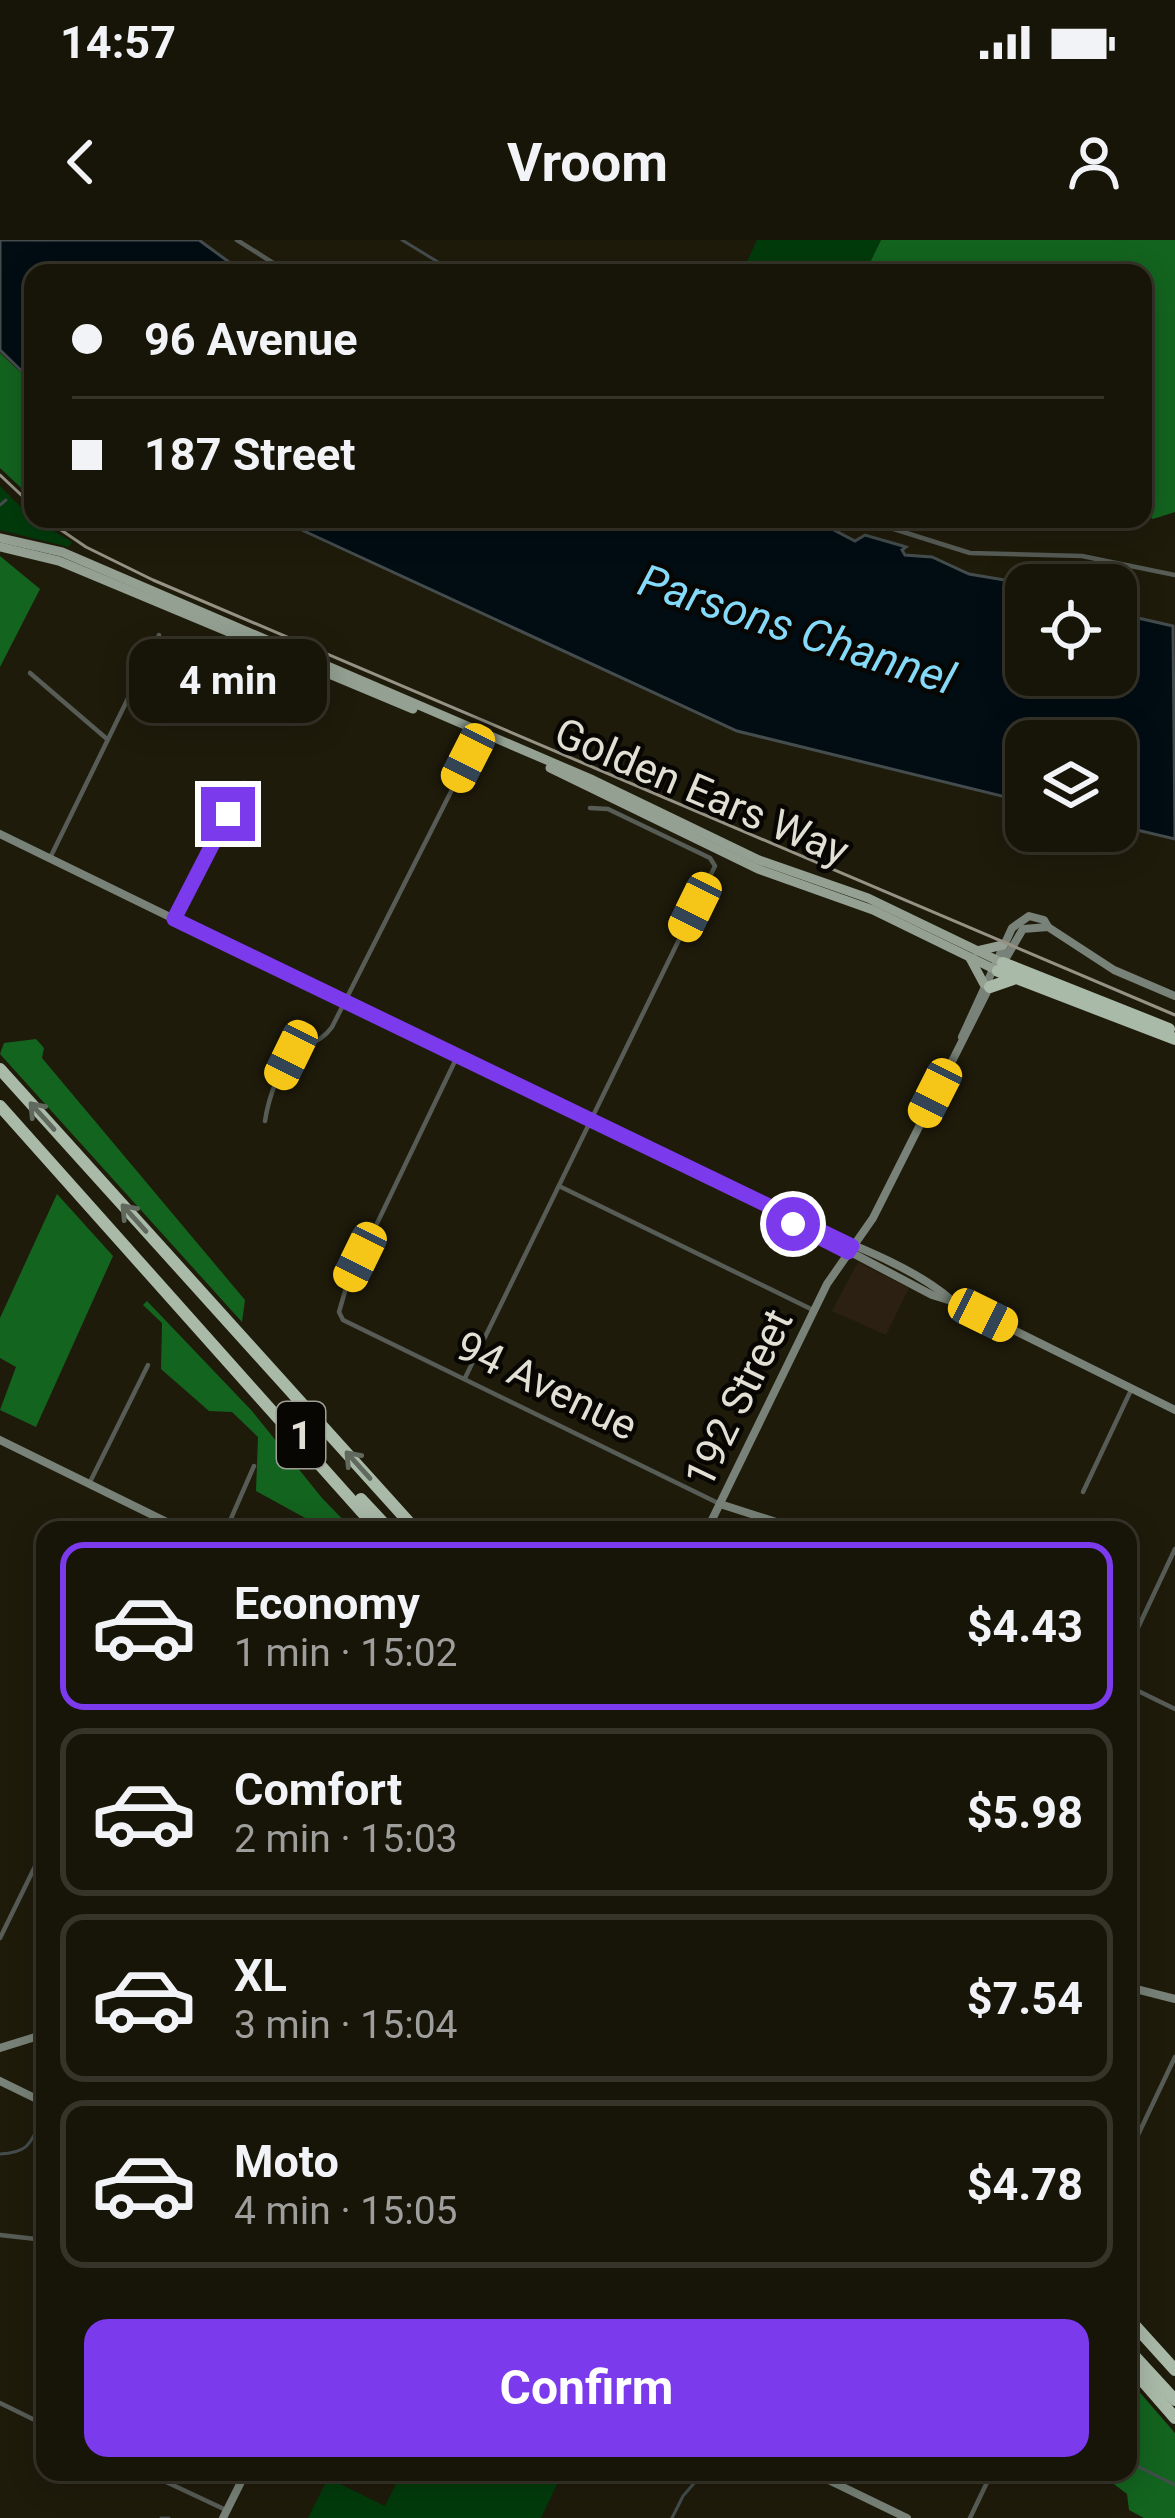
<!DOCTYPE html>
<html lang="en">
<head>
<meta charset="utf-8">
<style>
  :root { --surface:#171408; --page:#242116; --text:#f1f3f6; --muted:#9e9e9c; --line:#363329; --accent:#7c3aed }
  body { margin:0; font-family:Roboto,sans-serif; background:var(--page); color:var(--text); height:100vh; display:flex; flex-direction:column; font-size:45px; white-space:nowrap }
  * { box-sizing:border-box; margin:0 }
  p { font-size:39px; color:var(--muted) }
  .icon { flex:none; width:66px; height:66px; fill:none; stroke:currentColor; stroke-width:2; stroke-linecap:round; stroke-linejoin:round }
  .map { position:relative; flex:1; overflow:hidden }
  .sheet { position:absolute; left:36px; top:1281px; width:1101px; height:960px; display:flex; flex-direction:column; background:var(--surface); border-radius:24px; box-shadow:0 6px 30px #0003,0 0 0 3px var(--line) }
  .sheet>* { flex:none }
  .hud { position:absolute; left:24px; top:24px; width:1128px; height:264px; border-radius:24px; box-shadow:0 6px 30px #0003,0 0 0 3px var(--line); display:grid; align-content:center; height:264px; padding:0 48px; background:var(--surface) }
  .controls { position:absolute; left:1005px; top:324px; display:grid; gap:24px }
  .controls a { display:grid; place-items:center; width:132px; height:132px; border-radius:24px; background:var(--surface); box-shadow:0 6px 30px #0003,0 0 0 3px var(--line); font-size:60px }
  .end { position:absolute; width:54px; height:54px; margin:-27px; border:15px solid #7c3aed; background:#fff; box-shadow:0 0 0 6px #fff }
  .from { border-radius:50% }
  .bubble { position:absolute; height:84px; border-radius:24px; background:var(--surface); box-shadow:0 6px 30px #0003,0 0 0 3px var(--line); font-size:39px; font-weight:700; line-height:84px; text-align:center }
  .car { position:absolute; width:36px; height:72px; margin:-36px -18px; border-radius:15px; box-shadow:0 0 9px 3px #0007; background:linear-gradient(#f5c518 24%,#345 0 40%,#f5c518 0 76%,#345 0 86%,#f5c518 0) }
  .hud b { display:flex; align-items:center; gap:42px; height:114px; font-size:45px }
  .hud b+b { border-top:3px solid var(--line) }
  .hud i { width:30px; height:30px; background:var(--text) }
  ul { padding:21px 0 0; list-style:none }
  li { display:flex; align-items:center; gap:36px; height:168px; margin:0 24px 18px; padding:0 24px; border:6px solid var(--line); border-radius:24px }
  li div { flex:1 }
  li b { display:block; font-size:45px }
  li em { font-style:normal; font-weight:700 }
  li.on { border-color:var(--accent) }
  li>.icon { width:108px; height:108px; stroke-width:1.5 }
  .button { display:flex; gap:24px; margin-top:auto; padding:24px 48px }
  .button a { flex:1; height:138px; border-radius:24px; background:var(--accent); color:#fff; font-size:48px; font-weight:700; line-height:138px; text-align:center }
  .status { display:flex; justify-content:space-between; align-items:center; height:84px; padding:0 60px; background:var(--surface); direction:ltr }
  .status svg { height:33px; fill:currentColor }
  header { display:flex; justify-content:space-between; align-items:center; height:156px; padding:0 48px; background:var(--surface); font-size:54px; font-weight:700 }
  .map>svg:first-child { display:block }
</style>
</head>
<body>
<div class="status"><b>14:57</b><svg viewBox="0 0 49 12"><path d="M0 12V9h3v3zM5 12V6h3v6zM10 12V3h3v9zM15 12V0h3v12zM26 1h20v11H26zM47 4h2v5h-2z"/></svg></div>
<header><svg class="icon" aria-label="back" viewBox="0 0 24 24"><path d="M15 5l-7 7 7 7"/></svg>Vroom<svg class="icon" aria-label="person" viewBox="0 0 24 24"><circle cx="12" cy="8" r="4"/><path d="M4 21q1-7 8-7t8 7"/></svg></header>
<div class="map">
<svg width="1175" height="2278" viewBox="0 0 1175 2278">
  <rect width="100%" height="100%" fill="#1f1b0b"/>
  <!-- commercial -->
  <polygon fill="#2b2012" points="858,1022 909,1048 886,1095 832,1071"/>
  <!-- green -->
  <g fill="#023b0b">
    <polygon points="757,0 881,0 865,33 742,33"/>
    <polygon points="0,246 33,279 72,302 69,307 0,290"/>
    <polygon points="402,2232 563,2232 541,2278 308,2278 328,2238 385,2266"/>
  </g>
  <!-- forest -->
  <g fill="#13641f">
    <polygon points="881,0 1175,0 1175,272 1153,279 1144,272 1147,255 1143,246 1143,33 865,33"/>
    <polygon points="0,113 33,144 33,259 0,228"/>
    <polygon points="0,316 40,349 0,427"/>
    <polygon points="36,799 44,808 42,818 245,1060 242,1082 0,814 4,803"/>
    <polygon points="57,954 113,1016 36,1187 0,1170 16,1127 0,1118 0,1078"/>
    <polygon points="147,1061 252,1171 322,1258 353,1290 327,1290 256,1251 258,1197 232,1172 209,1171 161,1129 162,1083 143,1065"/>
    <polygon points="1128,2139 1175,2193 1175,2278 1144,2278 1129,2270 1127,2254 1098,2232 1128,2232"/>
  </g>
  <!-- water -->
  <g fill="#010d13" stroke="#444c4d" stroke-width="3">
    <polygon points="0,0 199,0 244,33 33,33 33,142 0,110"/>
    <polygon points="278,279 801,280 830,288 855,301 865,295 903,306 906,307 902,310 905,315 932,317 969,334 1023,343 1026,435 1116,435 1116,373 1173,386 1175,599 1116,585 1116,501 1026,501 1026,562 737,491"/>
  </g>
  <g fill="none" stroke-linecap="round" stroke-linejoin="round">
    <!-- stream -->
    <g stroke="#444c4d" stroke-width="3">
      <polyline points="402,0 456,33"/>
      <polyline points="0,265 6,260"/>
      <path d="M0,1914C35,1912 30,1898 45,1874"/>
      <polyline points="1128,2218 1135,2225 1175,2245"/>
      <polyline points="161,2278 169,2278"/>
      <polyline points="672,2278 683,2256 704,2232"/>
    </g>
    <!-- street -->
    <g stroke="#575d56" stroke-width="4.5">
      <polyline points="237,0 289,33"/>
      <polyline points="862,279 970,313 1082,316 1175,335"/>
      <polyline points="30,433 107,499"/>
      <polyline points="50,618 159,395"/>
      <polyline points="174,679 244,543"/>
      <polyline points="456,819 346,1048 339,1072 343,1080 720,1264"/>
      <path d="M265,881C268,861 280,820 299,809C312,802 323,800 332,787L468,518L473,515"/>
      <polyline points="559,946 813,1070"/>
      <polyline points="465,1138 715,626 710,618 608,569 590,568"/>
      <polyline points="89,1244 148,1125"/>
      <polyline points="1083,1252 1132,1148"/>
      <polyline points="226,1290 254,1226"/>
      <polyline points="1128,1409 1175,1309"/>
      <polyline points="1128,1446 1175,1469"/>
      <polyline points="0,1698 45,1606"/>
      <polyline points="1128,1916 1175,1817"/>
      <polyline points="0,1995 45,2000"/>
      <polyline points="0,2163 45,2185"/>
      <polyline points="145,2232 226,2270"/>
      <polyline points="970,2278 992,2232"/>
    </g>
    <!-- secondary -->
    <g stroke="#788278" stroke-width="8">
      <path d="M0,594L766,968C821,994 903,1019 949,1058"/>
      <polyline points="1003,723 1023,689 1048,687"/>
      <polyline points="962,797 1012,688 1029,676 1044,680 1048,687 1114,730 1175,756"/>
      <polyline points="784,977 932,1055 961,1064 1175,1170"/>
      <polyline points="0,1200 183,1290"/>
      <polyline points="720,1264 801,1290"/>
      <polyline points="707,1290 827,1044 873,978 990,746"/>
      <polyline points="1128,1747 1175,1759"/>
      <polyline points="0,1808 45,1794"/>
      <polyline points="0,1841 45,1863"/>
      <polyline points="812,2232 907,2278"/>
      <polyline points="223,2278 246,2232"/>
    </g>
    <!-- primary -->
    <g stroke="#93a092" stroke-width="9">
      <polyline points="0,298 62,312 593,540 759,620 868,658 1003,723"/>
      <polyline points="0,307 59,321 413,469"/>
      <polyline points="550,528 758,629 873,670 998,731"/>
      <polyline points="977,711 1003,705"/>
      <polyline points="970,718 984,744"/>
    </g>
    <!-- highway -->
    <g stroke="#aabaa9" stroke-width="12">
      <polyline points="1003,723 1169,789"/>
      <polyline points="998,731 1175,799"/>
      <polyline points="990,747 1013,739"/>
      <polyline points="0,829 416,1290"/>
      <polyline points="0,866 378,1290"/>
      <polyline points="361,1259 390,1290"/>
      <polyline points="1128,2078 1175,2130"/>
      <polyline points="1128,2109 1175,2160"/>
      <polyline points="1128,2124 1175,2178"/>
    </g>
    <!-- rail -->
    <g stroke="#969386" stroke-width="3">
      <polyline points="0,235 33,266"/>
      <polyline points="45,279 86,307 153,340 1175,775"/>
    </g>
  </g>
  <!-- one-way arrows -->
  <defs><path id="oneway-shaft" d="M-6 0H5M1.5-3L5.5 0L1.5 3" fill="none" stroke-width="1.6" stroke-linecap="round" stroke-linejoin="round" transform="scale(3)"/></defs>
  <g stroke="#61695e">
    <use href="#oneway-shaft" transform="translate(42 876) rotate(-132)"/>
    <use href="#oneway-shaft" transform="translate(134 978) rotate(-132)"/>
    <use href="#oneway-shaft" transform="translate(358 1225) rotate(-132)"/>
  </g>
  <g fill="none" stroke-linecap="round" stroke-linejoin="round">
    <!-- route -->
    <polyline stroke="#7c3aed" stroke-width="15" points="228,574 174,679 852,1006 848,1012 793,984"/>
  </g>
  <g text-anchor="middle" stroke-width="9" stroke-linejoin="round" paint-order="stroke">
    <!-- shield labels -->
    <rect fill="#070602" stroke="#a09f96" stroke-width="3" x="277" y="1162" width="48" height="66" rx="9"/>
    <g font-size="39" font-weight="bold" fill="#e2e0d5">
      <text x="301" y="1209">1</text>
    </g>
    <!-- street labels -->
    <g font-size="42" fill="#e2e0d5" stroke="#070602">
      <text transform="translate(702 551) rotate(23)" y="15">Golden Ears Way</text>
      <text transform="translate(547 1145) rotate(26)" y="15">94 Avenue</text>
      <text transform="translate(738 1158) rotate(-64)" y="15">192 Street</text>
    </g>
    <!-- water labels -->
    <g font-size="45" font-style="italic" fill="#85dafa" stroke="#070602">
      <text transform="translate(797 389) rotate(18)" y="16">Parsons Channel</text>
    </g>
  </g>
</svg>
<div class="controls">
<a><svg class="icon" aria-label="locate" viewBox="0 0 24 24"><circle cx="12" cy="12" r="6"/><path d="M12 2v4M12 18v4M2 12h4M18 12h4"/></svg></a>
<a><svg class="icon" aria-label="layers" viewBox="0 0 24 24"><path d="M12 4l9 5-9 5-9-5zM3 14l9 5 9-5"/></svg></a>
</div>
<i class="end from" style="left:793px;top:984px"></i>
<i class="end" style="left:228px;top:574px"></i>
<div class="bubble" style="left:129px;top:399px;width:198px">4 min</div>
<i class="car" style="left:468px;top:518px;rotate:207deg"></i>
<i class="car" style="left:695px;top:667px;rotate:206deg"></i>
<i class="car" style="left:291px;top:815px;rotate:206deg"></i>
<i class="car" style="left:935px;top:853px;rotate:207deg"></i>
<i class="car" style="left:360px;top:1017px;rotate:206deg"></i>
<i class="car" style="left:983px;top:1075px;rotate:116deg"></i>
<div class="hud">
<b><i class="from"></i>96 Avenue</b>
<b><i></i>187 Street</b>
</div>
<section class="sheet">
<ul>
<li class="on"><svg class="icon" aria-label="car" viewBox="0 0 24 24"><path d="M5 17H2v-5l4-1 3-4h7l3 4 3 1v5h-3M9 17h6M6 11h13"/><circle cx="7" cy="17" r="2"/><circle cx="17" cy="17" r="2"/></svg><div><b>Economy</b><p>1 min · 15:02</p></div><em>$4.43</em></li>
<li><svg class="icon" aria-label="car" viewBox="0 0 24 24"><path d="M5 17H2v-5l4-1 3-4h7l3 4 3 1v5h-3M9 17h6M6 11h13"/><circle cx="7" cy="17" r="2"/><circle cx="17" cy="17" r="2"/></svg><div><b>Comfort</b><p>2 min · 15:03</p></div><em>$5.98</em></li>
<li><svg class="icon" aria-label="car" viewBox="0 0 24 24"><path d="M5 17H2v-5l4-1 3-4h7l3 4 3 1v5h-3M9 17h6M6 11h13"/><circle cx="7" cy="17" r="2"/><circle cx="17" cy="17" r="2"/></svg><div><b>XL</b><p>3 min · 15:04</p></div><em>$7.54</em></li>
<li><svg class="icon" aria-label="car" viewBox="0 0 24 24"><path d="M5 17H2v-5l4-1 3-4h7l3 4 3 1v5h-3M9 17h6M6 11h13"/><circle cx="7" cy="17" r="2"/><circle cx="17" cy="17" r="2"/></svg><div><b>Moto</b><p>4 min · 15:05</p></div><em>$4.78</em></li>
</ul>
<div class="button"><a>Confirm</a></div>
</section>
</div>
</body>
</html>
